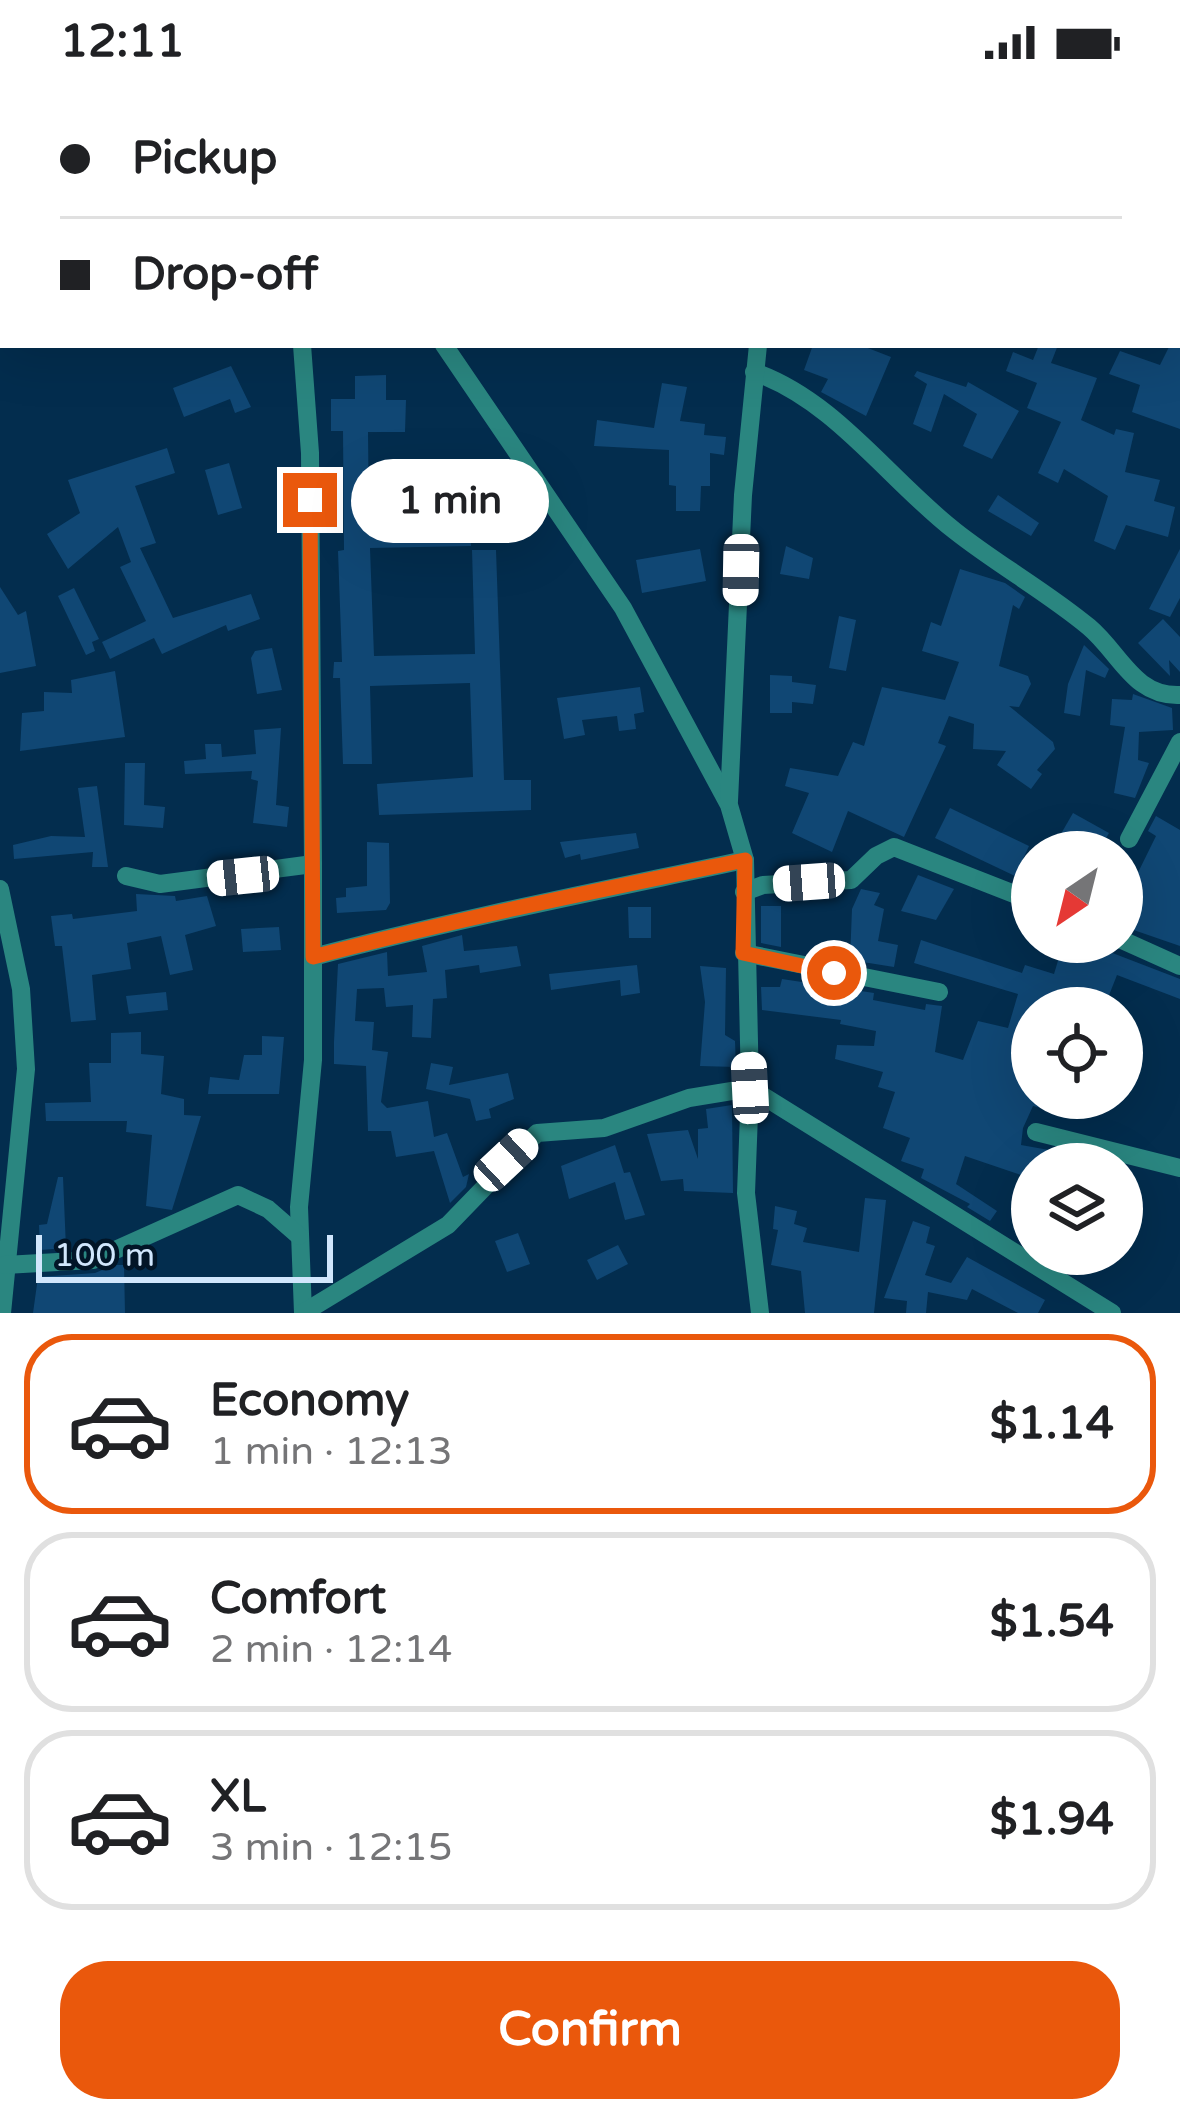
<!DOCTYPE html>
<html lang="en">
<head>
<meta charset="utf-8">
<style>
  :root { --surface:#fff; --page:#f6f6f6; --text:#202124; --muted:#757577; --line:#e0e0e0; --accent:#ea580c }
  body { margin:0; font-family:"Varela Round",sans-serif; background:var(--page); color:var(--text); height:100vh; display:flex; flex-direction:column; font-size:45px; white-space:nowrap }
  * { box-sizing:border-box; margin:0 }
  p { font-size:39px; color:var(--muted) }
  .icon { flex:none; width:66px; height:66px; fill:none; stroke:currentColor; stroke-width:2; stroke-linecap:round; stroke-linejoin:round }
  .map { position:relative; height:1229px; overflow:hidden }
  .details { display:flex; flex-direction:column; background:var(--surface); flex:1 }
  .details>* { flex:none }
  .hud { position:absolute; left:0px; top:0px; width:1182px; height:264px; box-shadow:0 12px 48px #0002; display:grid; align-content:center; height:264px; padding:0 60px; background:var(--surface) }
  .needle { width:78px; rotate:215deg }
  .controls { position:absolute; left:1011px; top:747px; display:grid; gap:24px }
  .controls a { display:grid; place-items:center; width:132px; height:132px; border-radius:50%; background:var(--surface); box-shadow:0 12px 48px #0002; font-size:60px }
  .scale { position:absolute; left:36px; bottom:30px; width:297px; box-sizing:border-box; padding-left:12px; border:6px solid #d1e6fc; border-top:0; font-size:33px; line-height:42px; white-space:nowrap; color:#d1e6fc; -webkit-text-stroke:9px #021527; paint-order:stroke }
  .end { position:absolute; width:54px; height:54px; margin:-27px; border:15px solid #ea580c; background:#fff; box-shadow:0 0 0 6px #fff }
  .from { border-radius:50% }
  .bubble { position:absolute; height:84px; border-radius:42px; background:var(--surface); box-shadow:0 12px 48px #0002; font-size:39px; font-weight:700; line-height:84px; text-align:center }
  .car { position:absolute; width:36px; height:72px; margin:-36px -18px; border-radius:15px; box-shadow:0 0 9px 3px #0007; background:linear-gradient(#fff 24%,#345 0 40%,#fff 0 76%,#345 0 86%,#fff 0) }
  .hud b { display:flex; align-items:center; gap:42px; height:114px; font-size:45px }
  .hud b+b { border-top:3px solid var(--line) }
  .hud i { width:30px; height:30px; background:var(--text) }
  ul { padding:21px 0 0; list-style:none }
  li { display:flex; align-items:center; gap:36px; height:180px; margin:0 24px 18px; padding:0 36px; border:6px solid var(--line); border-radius:48px }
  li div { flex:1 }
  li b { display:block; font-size:45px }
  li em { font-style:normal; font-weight:700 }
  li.current { border-color:var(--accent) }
  li>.icon { width:108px; height:108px; stroke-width:1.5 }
  .cta { display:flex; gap:24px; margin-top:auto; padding:24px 60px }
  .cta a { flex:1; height:138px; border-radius:48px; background:var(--accent); color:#fff; font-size:48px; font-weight:700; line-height:138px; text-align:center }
  .status { display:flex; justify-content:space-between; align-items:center; height:84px; padding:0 60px; background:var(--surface); direction:ltr }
  .status svg { height:33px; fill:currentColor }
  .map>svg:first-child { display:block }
</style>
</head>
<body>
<div class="status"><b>12:11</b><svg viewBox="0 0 49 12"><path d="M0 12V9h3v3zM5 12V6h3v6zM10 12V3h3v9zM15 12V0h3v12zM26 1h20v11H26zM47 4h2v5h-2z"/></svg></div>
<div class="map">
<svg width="1180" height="1229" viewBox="0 0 1180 1229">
  <rect width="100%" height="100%" fill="#032d4e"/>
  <!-- building -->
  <g fill="#104774">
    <polygon points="813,261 860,261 891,273 866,332 821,308 828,295 804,286"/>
    <polygon points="1039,261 1058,261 1051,279 1097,294 1081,336 1114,351 1116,345 1134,349 1125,388 1160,396 1154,417 1175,423 1168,453 1126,441 1115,466 1094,457 1108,412 1064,385 1058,399 1038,389 1061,338 1027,324 1037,299 1006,287 1013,268 1033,276"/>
    <polygon points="1170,261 1180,262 1180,345 1132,328 1140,301 1109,290 1120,267 1160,281"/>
    <polygon points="231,282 251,323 235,329 230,315 184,333 173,304"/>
    <polygon points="917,287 966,303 968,298 1019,327 992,375 963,362 977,330 944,310 931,348 913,340 927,300 914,292"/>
    <polygon points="386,291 386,316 406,316 405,348 368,348 369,440 470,437 471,462 370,464 374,572 475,570 472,466 496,466 504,696 531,696 531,726 379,731 377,700 473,693 470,599 370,602 372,680 343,680 340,594 333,594 334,578 342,578 338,467 344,466 343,347 331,347 331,315 355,315 355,292"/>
    <polygon points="662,299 687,303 680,337 705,340 704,351 726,353 724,371 710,369 710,402 701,402 700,427 676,427 676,402 669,401 669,366 594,362 597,336 654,344"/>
    <polygon points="167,364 175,389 135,402 156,459 140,464 173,534 251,510 260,535 228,547 226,541 162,570 154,554 110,575 102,558 146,537 120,483 131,478 118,443 68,485 47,450 80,429 68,396"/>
    <polygon points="229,379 242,424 218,431 205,386"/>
    <polygon points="998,411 1039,439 1031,452 988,427"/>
    <polygon points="786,462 813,474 809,495 780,490"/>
    <polygon points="700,465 706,497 642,509 636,476"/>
    <polygon points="1180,465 1180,514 1170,533 1149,525"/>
    <polygon points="960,485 1005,499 1025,513 1019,525 1013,521 999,582 1028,592 1031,600 1019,623 1009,622 1053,658 1055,665 1037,686 1042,690 1031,705 997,681 1006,667 973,665 974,640 949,632 938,659 946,662 904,753 848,727 832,768 792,749 809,709 785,702 790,684 838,692 853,658 864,662 882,603 945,616 959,578 922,567 931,538 941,542"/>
    <polygon points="0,503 18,531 26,527 36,582 0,589"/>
    <polygon points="74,504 99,555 92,558 95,567 86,571 58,512"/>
    <polygon points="839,532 856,536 846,587 829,584"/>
    <polygon points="1163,535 1180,553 1180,588 1169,576 1170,592 1138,559"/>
    <polygon points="1084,561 1109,585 1105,594 1086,586 1080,632 1064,629 1068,600"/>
    <polygon points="272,564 282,606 257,610 251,574 255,567"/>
    <polygon points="115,587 125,653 20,667 22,629 44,627 44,608 72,609 71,596"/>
    <polygon points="770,591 792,592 792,598 816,601 813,620 792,618 792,629 770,629"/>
    <polygon points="640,603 644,628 634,630 636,645 619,647 617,632 582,636 585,651 564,655 557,614"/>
    <polygon points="1133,610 1172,624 1173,646 1139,648 1138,676 1149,679 1135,714 1114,709 1125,643 1110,641 1112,615 1132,616"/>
    <polygon points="281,644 276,721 289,723 287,743 253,739 258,697 251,695 252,687 185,690 184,677 206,675 205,660 221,660 222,673 256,670 254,646"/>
    <polygon points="125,679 145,679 144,721 165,723 163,744 124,741"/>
    <polygon points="97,702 108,783 92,783 93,768 14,775 13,761 51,752 85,753 78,704"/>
    <polygon points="950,724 1029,762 1015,792 935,754"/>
    <polygon points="1073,729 1109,749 1098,768 1058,755"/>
    <polygon points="1156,732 1180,746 1180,862 1122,842 1124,817 1156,752 1148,747"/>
    <polygon points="636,749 639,764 581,776 580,770 565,774 560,758"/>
    <polygon points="367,758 389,759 390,819 386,826 337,829 336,814 346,813 346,804 367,802"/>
    <polygon points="918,791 954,805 936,836 901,827"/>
    <polygon points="861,805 880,809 874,821 884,825 878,857 898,861 894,883 850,876 852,825"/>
    <polygon points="136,810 175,812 176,817 207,812 216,842 185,851 193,886 170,891 161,852 127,859 131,885 92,891 96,936 71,938 62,862 55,862 51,832 72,830 73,835 137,827"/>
    <polygon points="761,822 781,822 781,863 761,859"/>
    <polygon points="628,823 651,823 651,854 629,854"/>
    <polygon points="279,843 281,866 243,868 241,845"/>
    <polygon points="462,851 464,867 517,862 521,882 480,889 479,881 445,886 447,914 433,915 431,954 412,953 413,921 386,923 384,904 357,905 355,937 374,938 372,966 388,968 381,1018 387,1024 428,1017 434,1053 447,1049 463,1093 469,1090 466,1103 450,1119 434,1067 396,1073 391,1047 368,1047 366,982 334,980 334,958 338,880 387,868 388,892 427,888 422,862"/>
    <polygon points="921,856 1022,889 1025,881 1054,890 1060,870 1080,876 1089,860 1180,895 1180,915 1117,891 1104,924 1032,924 1019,986 1032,990 1032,1014 1075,1014 1071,1031 1033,1022 1023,1044 1021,1061 1049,1066 1046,1080 1029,1080 1021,1091 965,1072 956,1100 997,1127 990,1137 967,1123 970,1120 921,1094 924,1085 901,1077 910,1054 883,1044 895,1008 878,1003 883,988 835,975 837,961 874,962 876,947 840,940 841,936 762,926 761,903 780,903 782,895 874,909 873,916 925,926 926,920 942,922 935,968 963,976 978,937 1008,944 1018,910 914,879"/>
    <polygon points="637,881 640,909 621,912 620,896 551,906 549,890"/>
    <polygon points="700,882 726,884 725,951 735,957 736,983 700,982 705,918"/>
    <polygon points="166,908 168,926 129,930 126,912"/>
    <polygon points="141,948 141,970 164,972 161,1010 184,1015 184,1031 201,1032 172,1126 146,1122 152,1051 126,1048 127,1037 46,1037 45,1019 91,1018 89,979 111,979 111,949"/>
    <polygon points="262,952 284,953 279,1010 208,1010 210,993 239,996 244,971 262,971"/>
    <polygon points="431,979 453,983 449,1001 508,989 514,1015 489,1025 491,1034 476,1037 470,1015 426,1005"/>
    <polygon points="732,1021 733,1109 684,1107 683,1095 661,1097 647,1050 688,1046 698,1075 698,1045 708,1044 706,1025"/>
    <polygon points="615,1061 624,1089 630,1088 645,1131 625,1136 615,1098 569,1115 561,1082"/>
    <polygon points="58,1093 63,1093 66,1164 40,1166 39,1141 47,1140"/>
    <polygon points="865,1114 886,1116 874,1229 805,1229 801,1187 771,1181 778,1146 773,1145 775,1122 797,1127 794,1140 807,1144 803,1158 859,1168"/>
    <polygon points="913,1137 930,1143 926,1159 935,1162 925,1191 951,1199 967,1173 1045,1216 1038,1229 1018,1229 972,1205 967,1216 928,1208 926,1229 906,1229 907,1217 884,1214"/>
    <polygon points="518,1149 530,1180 507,1188 495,1157"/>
    <polygon points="618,1161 628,1180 597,1196 587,1176"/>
    <polygon points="114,1181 124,1181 125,1229 33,1229 38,1193 95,1189"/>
  </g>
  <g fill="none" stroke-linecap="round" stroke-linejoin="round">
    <!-- minor -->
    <g stroke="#2a8680" stroke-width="18">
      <polyline points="292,0 293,3"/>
      <polyline points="555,0 556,3"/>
      <polyline points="919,0 920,3"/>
      <polyline points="731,3 731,0"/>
      <polyline points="0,89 3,89"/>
      <polyline points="0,202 3,199"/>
      <polyline points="1179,249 1180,249"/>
      <polyline points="302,261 310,369 313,780 313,976 299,1123 303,1229"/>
      <polyline points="444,261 623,524 729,721 745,776 750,1004 746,1109 760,1229"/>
      <path d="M754,288C835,316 889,396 955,447C998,481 1047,508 1089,543C1120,569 1134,613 1180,611"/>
      <polyline points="729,717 743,411 758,261"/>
      <polyline points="1129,755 1180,658"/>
      <polyline points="126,792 160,800 313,780"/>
      <polyline points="0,805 21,905 26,985 2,1229"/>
      <polyline points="744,808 763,801 851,796 876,772 894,763 1032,817"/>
      <polyline points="1122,856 1180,882"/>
      <polyline points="744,869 939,908"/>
      <path d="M313,873C456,835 599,807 745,776"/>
      <polyline points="1036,1048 1180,1084"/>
      <polyline points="5,1181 93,1176 238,1111 268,1125 299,1152"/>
      <polyline points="303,1229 448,1141 537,1049 604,1044 689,1014 750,1004 1112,1229"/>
    </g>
  </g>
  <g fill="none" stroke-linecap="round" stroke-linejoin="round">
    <!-- route -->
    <path stroke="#ea580c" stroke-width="15" d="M310,416L313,873C456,835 600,806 745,776L743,869L834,889"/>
  </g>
</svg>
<div class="controls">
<a><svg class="needle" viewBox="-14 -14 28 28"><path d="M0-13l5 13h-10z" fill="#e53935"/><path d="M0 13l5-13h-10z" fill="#757577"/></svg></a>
<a><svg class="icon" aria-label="locate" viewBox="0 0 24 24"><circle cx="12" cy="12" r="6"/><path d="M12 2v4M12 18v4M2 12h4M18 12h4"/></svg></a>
<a><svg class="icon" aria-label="layers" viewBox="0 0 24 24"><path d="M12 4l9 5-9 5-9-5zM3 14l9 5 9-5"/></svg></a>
</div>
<div class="scale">100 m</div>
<i class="end from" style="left:834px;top:889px"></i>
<i class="end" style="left:310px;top:416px"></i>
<div class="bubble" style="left:351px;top:375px;width:198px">1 min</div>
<i class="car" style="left:741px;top:486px;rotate:181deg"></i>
<i class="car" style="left:243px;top:792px;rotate:264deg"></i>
<i class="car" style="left:809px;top:798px;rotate:266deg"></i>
<i class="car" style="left:750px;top:1004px;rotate:357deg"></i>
<i class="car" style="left:506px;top:1076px;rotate:47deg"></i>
<div class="hud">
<b><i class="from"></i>Pickup</b>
<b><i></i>Drop-off</b>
</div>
</div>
<section class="details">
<ul>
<li class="current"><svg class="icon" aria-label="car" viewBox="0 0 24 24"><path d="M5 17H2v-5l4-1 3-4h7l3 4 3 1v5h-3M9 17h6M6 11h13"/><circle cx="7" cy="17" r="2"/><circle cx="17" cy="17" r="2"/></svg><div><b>Economy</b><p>1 min · 12:13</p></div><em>$1.14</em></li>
<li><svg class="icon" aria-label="car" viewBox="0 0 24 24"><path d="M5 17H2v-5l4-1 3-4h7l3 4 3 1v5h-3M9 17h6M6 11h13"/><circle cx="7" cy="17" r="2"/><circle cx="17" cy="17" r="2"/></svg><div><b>Comfort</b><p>2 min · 12:14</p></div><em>$1.54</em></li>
<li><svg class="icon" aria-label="car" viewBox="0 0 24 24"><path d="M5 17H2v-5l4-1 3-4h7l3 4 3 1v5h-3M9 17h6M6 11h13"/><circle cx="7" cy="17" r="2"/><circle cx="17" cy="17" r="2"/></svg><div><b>XL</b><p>3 min · 12:15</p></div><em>$1.94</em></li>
</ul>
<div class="cta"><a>Confirm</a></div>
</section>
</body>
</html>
